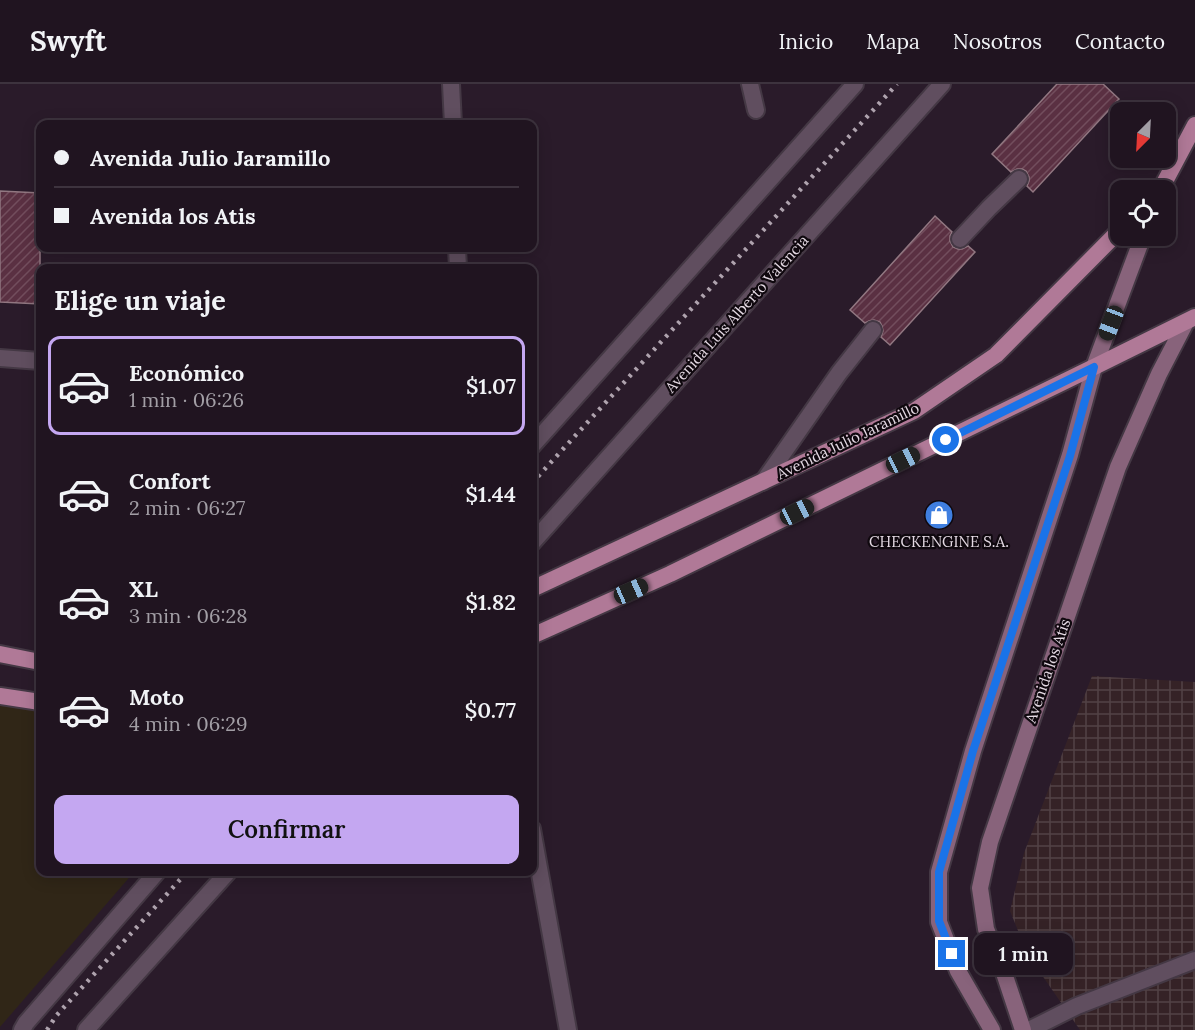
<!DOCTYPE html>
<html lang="es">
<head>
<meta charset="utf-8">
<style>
  :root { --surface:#201420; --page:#281d29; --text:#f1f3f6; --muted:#a29ea5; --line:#3d333e; --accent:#c4a7f1 }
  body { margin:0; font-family:Lora,serif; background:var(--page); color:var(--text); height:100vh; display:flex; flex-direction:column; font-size:22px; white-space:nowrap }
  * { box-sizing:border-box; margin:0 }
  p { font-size:20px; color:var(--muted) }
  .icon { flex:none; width:33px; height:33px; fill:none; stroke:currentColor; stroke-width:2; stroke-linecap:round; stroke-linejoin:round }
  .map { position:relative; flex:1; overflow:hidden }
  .sheet { position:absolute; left:36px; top:180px; width:501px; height:612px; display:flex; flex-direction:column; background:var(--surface); border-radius:12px; box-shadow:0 3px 15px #0003,0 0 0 2px var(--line) }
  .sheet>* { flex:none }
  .top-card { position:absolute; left:36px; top:36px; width:501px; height:132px; border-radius:12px; box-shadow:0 3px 15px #0003,0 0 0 2px var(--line); display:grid; align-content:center; height:132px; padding:0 18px; background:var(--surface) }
  .needle { width:39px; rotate:204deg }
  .fabs { position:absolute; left:1110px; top:18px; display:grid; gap:12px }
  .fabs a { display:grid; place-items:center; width:66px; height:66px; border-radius:12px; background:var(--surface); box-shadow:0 3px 15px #0003,0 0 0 2px var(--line); font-size:30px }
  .end { position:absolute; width:27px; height:27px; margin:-14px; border:8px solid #1a73e8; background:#fff; box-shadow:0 0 0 3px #fff }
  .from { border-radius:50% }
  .bubble { position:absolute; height:42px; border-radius:12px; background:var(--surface); box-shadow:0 3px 15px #0003,0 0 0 2px var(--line); font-size:20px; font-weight:600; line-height:42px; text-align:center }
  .car { position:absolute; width:18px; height:36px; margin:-18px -9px; border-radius:8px; box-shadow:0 0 4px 2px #0007; background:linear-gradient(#222 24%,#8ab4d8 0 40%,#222 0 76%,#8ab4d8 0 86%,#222 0) }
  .top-card b { display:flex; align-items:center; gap:21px; height:57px; font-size:22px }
  .top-card b+b { border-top:2px solid var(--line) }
  .top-card i { width:15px; height:15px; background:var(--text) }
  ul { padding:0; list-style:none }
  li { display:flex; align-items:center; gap:18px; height:99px; margin:0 12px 9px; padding:0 6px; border:3px solid transparent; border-radius:12px }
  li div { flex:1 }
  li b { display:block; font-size:22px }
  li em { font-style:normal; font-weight:600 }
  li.active { border-color:var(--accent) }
  li>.icon { width:54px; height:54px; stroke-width:1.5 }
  h2 { padding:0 18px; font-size:27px; line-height:72px }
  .action { display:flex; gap:12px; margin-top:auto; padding:12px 18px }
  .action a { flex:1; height:69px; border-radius:12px; background:var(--accent); color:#111; font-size:24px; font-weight:600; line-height:69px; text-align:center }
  header { display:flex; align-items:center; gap:36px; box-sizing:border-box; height:84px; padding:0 30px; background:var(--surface); border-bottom:2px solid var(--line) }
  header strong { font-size:28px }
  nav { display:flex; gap:33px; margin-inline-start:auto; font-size:21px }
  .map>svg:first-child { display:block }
</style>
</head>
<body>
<header>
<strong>Swyft</strong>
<nav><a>Inicio</a><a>Mapa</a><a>Nosotros</a><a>Contacto</a></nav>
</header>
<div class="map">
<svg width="1195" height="946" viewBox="0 0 1195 946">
  <defs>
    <pattern id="industrial-grid" width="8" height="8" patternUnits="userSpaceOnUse" patternTransform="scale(1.5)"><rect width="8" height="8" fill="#352226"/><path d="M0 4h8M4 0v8" fill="none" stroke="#524245"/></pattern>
    <pattern id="building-hatch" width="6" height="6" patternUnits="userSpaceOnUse" patternTransform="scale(1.5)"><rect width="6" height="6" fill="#5a3042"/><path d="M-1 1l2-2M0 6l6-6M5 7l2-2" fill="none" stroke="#724d5d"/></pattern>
  </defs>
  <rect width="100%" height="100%" fill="#2a1b2a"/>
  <!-- commercial -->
  <polygon fill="#302617" points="0,612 40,618 40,788 134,788 0,943"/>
  <!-- industrial -->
  <polygon fill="url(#industrial-grid)" points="1092,592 1195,598 1195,946 1080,946 1028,871 1010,827 1024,769"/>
  <!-- building -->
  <g fill="url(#building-hatch)" stroke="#917781" stroke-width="1.5">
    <polygon points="1057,0 1103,0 1119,15 1033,108 1027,102 1029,97 1029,93 1026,87 1022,85 1017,85 1011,88 992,70"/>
    <polygon points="0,107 40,109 40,220 0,218"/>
    <polygon points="935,132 952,148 950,152 950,157 953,163 958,165 962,165 968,162 975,168 890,261 881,253 883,247 882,242 880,238 874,236 869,237 865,239 850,226"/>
  </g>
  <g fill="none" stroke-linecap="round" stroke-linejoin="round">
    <!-- service casing -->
    <g stroke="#443844" stroke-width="20">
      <g id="service">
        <polyline points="960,155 989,124 1019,95"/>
        <polyline points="763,398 839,289 873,246"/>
        <polyline points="1029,946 1077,922 1195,876"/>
      </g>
    </g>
    <!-- minor casing -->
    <g stroke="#443844" stroke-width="20">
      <g id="minor">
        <polyline points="451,0 453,40"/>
        <polyline points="750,0 756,26"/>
        <polyline points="457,164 458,184"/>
        <polyline points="0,274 40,277"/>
        <polyline points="532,362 855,0"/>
        <polyline points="532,459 942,0"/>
        <polyline points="532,745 568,946"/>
        <polyline points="22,946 26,939 157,788"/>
        <polyline points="86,946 228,788"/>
      </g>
    </g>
    <!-- secondary casing -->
    <g stroke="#443844" stroke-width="20">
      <g id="secondary">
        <polyline points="992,946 958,887 939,838 939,788 973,667 1070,371 1094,283 1143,152"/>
        <polyline points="1023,946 1004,889 986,845 980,804 990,758 1118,383 1159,290 1186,238"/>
      </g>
    </g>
    <!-- primary casing -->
    <g stroke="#443844" stroke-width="20">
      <g id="primary">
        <polyline points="1158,106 1162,103 1195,41"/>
        <polyline points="532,505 914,327 996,271 1120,146"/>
        <polyline points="532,552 670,490 1094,283 1195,233"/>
        <polyline points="0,570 40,578"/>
        <polyline points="0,612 40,618"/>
      </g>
    </g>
    <!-- service -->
    <use href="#service" stroke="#604e5f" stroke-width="16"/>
    <!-- minor -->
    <use href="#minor" stroke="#604e5f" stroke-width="16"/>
    <!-- secondary -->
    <use href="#secondary" stroke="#88637b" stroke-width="16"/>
    <!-- primary -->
    <use href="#primary" stroke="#b07997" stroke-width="16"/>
    <!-- rail -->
    <g stroke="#afa3ae" stroke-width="4.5" stroke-dasharray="3 6" stroke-linecap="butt">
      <polyline points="532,399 897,0"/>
      <polyline points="47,946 56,932 187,788"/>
    </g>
  </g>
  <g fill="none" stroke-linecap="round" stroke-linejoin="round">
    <!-- route -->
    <polyline stroke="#1a73e8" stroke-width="8" points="946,356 1094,283 1070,372 973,667 939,788 939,837 952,870"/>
  </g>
  <!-- icons -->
  <defs>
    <g id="shop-disc" transform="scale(1.5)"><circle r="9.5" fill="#3f7fe0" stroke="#0f080e"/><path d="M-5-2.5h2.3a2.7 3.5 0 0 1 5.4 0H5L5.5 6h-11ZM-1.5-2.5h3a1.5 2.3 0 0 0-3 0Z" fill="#fff"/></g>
  </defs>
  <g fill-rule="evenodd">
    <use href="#shop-disc" x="939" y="431"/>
  </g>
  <g text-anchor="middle" stroke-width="4.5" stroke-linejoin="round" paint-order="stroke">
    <!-- street labels -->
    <g font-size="15" fill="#e4d9e3" stroke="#0f080e">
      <text transform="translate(737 230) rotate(-48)" y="5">Avenida Luis Alberto Valencia</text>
      <text transform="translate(848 357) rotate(-26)" y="5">Avenida Julio Jaramillo</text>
      <text transform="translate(1048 587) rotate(-71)" y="5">Avenida los Atis</text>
    </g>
    <!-- poi labels -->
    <g font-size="15" fill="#e4d9e3" stroke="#0f080e">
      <text x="939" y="463">CHECKENGINE S.A.</text>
    </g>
  </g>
</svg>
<div class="fabs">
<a><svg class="needle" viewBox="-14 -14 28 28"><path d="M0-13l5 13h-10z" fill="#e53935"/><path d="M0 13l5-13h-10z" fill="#a29ea5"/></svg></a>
<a><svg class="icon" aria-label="locate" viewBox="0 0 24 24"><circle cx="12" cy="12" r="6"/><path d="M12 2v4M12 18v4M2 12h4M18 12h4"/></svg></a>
</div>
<i class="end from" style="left:946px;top:356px"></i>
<i class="end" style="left:952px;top:870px"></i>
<div class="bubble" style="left:974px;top:849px;width:99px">1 min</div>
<i class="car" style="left:1111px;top:239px;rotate:201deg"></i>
<i class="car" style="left:903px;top:376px;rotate:64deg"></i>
<i class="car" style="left:797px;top:428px;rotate:64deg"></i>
<i class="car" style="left:631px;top:507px;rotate:66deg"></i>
<div class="top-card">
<b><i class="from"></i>Avenida Julio Jaramillo</b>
<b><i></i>Avenida los Atis</b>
</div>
<section class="sheet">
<h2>Elige un viaje</h2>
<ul>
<li class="active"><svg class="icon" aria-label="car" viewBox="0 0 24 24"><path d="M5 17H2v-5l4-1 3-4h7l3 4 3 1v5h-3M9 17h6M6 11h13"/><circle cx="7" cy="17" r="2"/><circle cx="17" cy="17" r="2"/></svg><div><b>Económico</b><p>1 min · 06:26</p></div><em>$1.07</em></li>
<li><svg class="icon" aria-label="car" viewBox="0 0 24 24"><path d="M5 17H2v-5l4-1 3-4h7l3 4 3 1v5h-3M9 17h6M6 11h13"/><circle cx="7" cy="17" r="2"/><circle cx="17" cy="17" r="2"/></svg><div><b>Confort</b><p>2 min · 06:27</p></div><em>$1.44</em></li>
<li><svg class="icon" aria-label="car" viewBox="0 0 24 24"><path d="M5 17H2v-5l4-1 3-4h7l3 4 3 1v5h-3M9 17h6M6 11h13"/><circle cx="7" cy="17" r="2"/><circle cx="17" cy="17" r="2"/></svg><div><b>XL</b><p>3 min · 06:28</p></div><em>$1.82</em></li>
<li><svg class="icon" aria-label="car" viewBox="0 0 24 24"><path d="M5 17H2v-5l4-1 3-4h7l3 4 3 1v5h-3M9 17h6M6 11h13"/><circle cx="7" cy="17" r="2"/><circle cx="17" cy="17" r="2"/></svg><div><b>Moto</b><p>4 min · 06:29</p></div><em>$0.77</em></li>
</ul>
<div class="action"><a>Confirmar</a></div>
</section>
</div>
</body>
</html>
